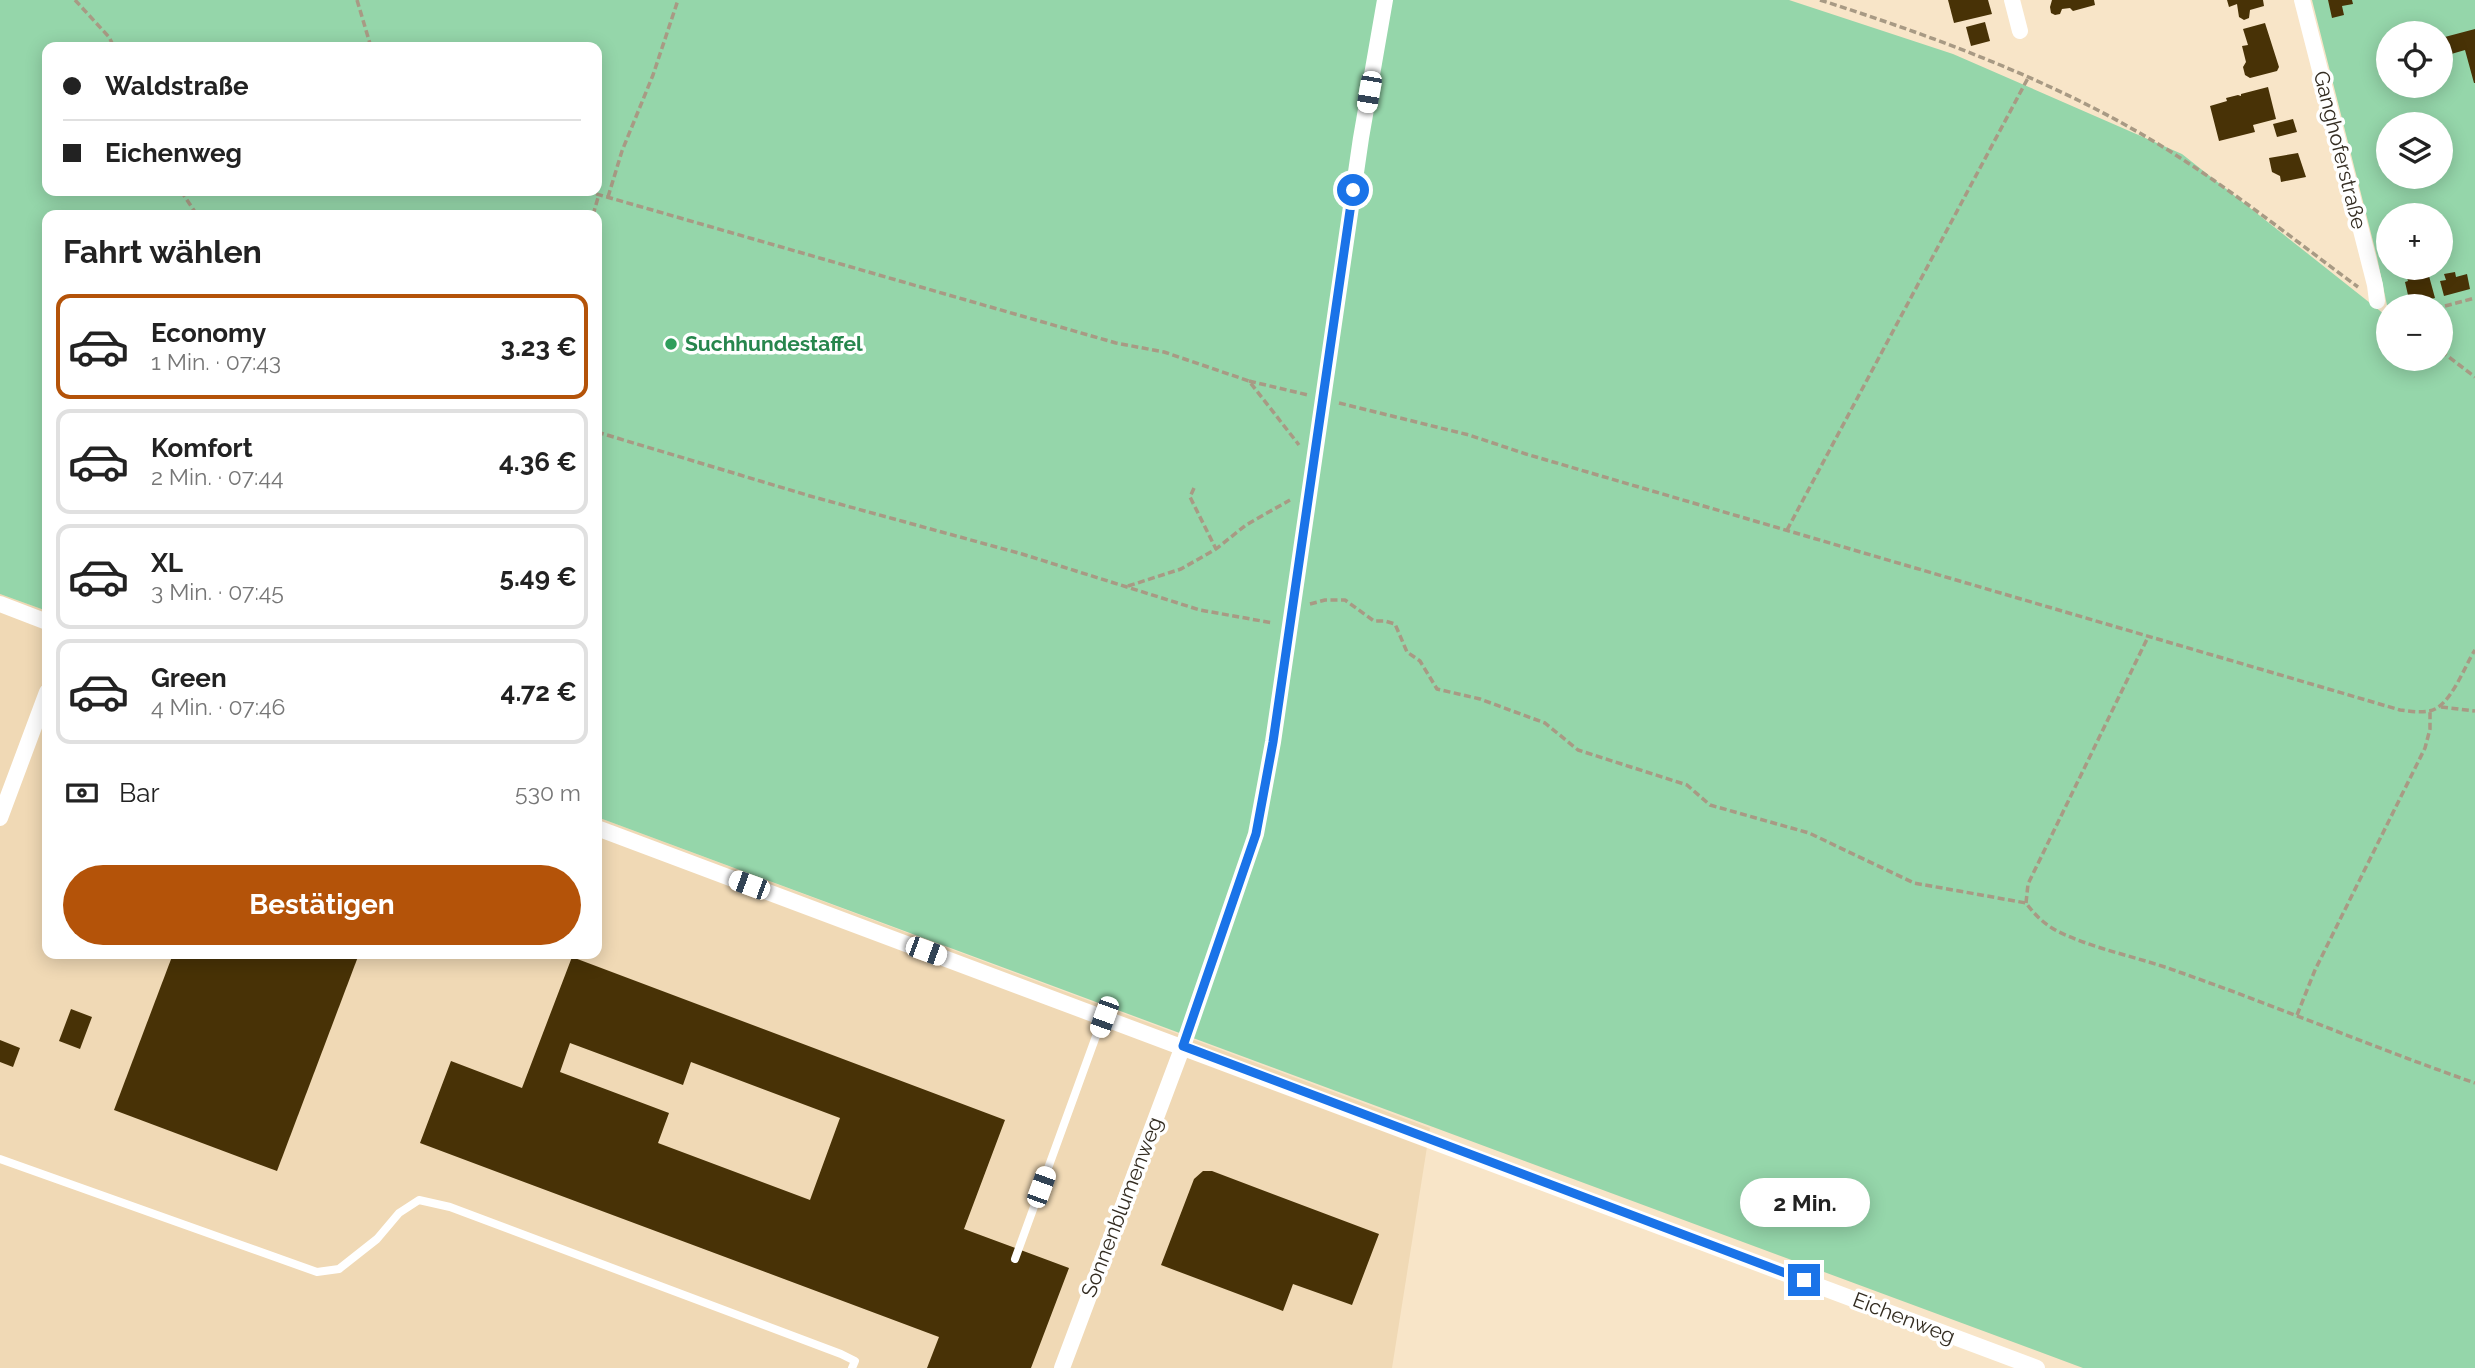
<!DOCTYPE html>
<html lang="de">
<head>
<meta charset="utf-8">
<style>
  :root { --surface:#fff; --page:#f6f6f6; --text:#222; --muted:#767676; --line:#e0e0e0; --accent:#b45309 }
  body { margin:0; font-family:Raleway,sans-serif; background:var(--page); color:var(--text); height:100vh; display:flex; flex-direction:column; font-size:26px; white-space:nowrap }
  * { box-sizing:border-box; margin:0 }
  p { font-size:23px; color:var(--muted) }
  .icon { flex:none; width:38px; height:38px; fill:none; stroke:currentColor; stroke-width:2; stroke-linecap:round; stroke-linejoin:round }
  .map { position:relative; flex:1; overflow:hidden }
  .sheet { position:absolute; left:42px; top:210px; width:560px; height:749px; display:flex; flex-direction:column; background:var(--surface); border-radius:14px; box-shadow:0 4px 18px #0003 }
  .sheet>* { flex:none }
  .top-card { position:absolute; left:42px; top:42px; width:560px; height:154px; border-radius:14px; box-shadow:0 4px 18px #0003; display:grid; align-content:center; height:154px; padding:0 21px; background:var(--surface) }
  .controls { position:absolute; left:2376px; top:21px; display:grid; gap:14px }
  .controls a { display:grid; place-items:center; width:77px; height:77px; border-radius:50%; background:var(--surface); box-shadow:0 4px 18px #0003; font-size:35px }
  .end { position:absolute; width:32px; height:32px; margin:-16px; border:9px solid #1a73e8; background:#fff; box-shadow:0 0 0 4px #fff }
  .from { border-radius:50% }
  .bubble { position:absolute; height:49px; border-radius:24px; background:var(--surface); box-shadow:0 4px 18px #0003; font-size:23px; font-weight:700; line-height:49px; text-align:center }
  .car { position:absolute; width:21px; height:42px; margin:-21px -10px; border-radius:9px; box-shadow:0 0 5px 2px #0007; background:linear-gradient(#fff 24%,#345 0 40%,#fff 0 76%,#345 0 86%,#fff 0) }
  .top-card b { display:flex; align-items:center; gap:24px; height:66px; font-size:26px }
  .top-card b+b { border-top:2px solid var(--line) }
  .top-card i { width:18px; height:18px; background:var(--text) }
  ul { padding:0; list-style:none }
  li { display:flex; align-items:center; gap:21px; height:105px; margin:0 14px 10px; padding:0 7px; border:4px solid var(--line); border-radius:14px }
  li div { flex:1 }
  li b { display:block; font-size:26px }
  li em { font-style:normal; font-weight:700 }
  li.on { border-color:var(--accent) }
  li>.icon { width:63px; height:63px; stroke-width:1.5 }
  h2 { padding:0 21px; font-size:32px; line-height:84px }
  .pay { display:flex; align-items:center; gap:18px; height:77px; padding:0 21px; font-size:26px }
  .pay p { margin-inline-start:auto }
  .primary-button { display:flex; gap:14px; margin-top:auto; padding:14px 21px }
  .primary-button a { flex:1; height:80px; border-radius:42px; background:var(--accent); color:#fff; font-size:28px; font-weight:700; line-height:80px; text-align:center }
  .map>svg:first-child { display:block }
</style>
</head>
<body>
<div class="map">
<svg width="2475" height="1368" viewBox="0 0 2475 1368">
  <rect width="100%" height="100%" fill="#f8e5c8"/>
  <!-- built -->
  <polygon fill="#f0d9b5" points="0,594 47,611 47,954 597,954 597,817 1430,1128 1392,1368 0,1368"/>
  <!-- green -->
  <path fill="#95d6aa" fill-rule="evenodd" d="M0,0H1789L1953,54L2182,154L2389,318V359H2441V306H2389V315L2377,257L2312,0H2475V1368H2083L597,817V215H47V611L0,594ZM2389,33H2441V86H2389ZM47,47H597V191H47ZM2389,124H2441V177H2389ZM2389,215H2441V268H2389Z"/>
  <!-- building -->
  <g fill="#483206" fill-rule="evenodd">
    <polygon points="1948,0 1988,0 1992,14 1954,23"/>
    <polygon points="2052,0 2094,0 2095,5 2073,11 2070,8 2062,9 2060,14 2055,15 2051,13 2050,7"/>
    <polygon points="2227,0 2263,0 2264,6 2250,10 2249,18 2244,20 2239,17 2237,4 2229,7"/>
    <polygon points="2328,0 2352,0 2353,4 2342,6 2344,15 2332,18"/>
    <polygon points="1985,22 1990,41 1971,46 1966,27"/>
    <polygon points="2265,23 2279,67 2277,71 2250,78 2245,75 2243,67 2246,62 2242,46 2248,45 2243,29"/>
    <polygon points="2475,29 2475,83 2474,83 2465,50 2441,57 2441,38"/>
    <polygon points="2268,87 2276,119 2253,125 2255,132 2219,141 2210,106 2227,101 2226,98 2238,95 2241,96 2241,94"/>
    <polygon points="2293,119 2297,132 2277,137 2273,124"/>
    <polygon points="2298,153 2306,177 2281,182 2280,176 2272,172 2269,158"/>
    <polygon points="2415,272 2416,279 2429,276 2435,298 2410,304 2405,282 2408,281 2406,275"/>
    <polygon points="2455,272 2456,277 2467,274 2470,289 2444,296 2440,281 2446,280 2444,274"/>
    <polygon points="173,954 359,954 277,1171 114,1110"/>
    <path d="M572,957L1005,1120L964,1229L1069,1268L1031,1368H927L939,1337L420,1143L451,1061L522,1088ZM570,1043L683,1085L691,1062L840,1118L810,1200L658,1143L669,1113L560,1072Z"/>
    <polygon points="71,1009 92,1017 80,1049 59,1041"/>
    <polygon points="0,1040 20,1048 13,1067 0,1062"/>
    <polygon points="1203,1171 1212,1171 1379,1234 1352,1305 1293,1284 1283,1311 1161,1265 1194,1179"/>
  </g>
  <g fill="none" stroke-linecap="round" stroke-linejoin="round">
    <!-- path -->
    <g stroke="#a89a84" stroke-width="3.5" stroke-dasharray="7 3.5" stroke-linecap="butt">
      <polyline points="75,0 109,37 114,47"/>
      <polyline points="357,0 371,47"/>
      <path d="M1820,0C1945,40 2076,89 2185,161C2245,200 2301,245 2358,287"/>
      <polyline points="181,191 197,215"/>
      <polyline points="586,191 1116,343 1164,352 1249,381 1299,445"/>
      <polyline points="608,197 622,151 653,75 678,0"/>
      <polyline points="593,215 599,194"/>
      <polyline points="2445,306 2475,298"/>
      <polyline points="2441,351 2475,377"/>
      <polyline points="1249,381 1308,395"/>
      <path d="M1339,403L1469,435L1526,454L2400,710C2409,711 2420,713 2429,711C2450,708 2464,667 2475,650"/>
      <polyline points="597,432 810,496 1022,554 1200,610 1273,623"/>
      <polyline points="1194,488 1190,497 1216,549"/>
      <polyline points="1787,530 2028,78"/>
      <polyline points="1128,586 1181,569 1216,549 1246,525 1290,500"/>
      <path d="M1310,604L1325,600H1345L1374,621H1385L1395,624L1407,652L1420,661L1437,689L1480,699L1545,723L1578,750L1687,785L1710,805L1809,833L1914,883L2026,903C2035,915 2044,924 2057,931C2096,950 2139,957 2179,972C2279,1007 2375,1048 2475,1083"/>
      <polyline points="2441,707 2475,711"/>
      <polyline points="2026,903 2028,884 2148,637"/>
      <polyline points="2297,1015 2315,970 2425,748 2430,729 2430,711"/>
    </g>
    <!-- service -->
    <g stroke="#fff" stroke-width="8">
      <polyline points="0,1159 317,1272 339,1269 377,1239 399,1213 419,1200 450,1207 841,1354 855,1361 852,1368"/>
      <polyline points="1015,1259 1103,1017"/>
    </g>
    <!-- minor -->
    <g stroke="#fff" stroke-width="16">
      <polyline points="2012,0 2020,31"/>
      <polyline points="2302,0 2375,285 2377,301"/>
      <polyline points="0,604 47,622"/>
      <polyline points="0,818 47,692"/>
      <polyline points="597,828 2037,1368"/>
      <polyline points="1062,1368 1183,1046 1256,834 1273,742 1361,138 1385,0"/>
    </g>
  </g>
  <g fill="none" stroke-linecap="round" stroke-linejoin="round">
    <!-- route -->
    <polyline stroke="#1a73e8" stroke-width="9" points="1353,190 1273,742 1256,834 1183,1046 1804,1280"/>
  </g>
  <!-- markers -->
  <circle fill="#2e9e5b" stroke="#fff" stroke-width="2.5" cx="671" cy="344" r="7"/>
  <g text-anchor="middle" stroke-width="7" stroke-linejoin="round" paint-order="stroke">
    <!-- street labels -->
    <g font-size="21" fill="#332c21" stroke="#fff">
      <text transform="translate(2340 150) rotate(76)" y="7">Ganghoferstraße</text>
      <text transform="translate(1122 1207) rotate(-69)" y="7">Sonnenblumenweg</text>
      <text transform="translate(1904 1318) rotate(21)" y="7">Eichenweg</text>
    </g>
    <!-- leisure labels -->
    <g font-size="21" font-weight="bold" fill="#27864d" stroke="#fff" text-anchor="start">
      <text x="685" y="351">Suchhundestaffel</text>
    </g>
  </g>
</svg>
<div class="controls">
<a><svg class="icon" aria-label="locate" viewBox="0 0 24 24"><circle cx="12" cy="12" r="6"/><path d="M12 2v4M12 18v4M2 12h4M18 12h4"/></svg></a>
<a><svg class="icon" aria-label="layers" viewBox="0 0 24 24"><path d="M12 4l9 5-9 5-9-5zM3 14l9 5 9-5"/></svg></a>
<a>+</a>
<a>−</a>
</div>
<i class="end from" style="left:1353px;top:190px"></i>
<i class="end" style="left:1804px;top:1280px"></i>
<div class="bubble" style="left:1740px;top:1178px;width:130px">2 Min.</div>
<i class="car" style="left:1369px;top:92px;rotate:190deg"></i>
<i class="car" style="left:749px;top:885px;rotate:290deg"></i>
<i class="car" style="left:926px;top:951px;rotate:110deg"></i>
<i class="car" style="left:1104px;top:1017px;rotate:200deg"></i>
<i class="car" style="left:1041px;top:1187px;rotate:20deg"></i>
<div class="top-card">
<b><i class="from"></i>Waldstraße</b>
<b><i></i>Eichenweg</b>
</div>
<section class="sheet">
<h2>Fahrt wählen</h2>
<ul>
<li class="on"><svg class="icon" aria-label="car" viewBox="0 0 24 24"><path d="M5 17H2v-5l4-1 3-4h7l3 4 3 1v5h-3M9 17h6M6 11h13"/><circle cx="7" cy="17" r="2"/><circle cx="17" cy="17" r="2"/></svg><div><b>Economy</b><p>1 Min. · 07:43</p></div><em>3.23 €</em></li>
<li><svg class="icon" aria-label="car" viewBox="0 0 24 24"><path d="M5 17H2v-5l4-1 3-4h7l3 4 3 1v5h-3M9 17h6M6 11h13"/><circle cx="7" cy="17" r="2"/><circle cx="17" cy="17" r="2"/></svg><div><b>Komfort</b><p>2 Min. · 07:44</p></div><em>4.36 €</em></li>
<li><svg class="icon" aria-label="car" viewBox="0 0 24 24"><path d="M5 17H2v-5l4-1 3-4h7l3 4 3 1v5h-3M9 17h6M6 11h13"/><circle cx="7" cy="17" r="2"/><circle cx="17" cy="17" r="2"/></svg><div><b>XL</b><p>3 Min. · 07:45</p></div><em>5.49 €</em></li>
<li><svg class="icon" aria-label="car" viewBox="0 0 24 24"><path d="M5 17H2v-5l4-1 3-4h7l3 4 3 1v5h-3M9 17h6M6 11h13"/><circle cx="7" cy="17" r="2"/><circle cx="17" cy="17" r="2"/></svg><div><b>Green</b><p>4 Min. · 07:46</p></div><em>4.72 €</em></li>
</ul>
<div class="pay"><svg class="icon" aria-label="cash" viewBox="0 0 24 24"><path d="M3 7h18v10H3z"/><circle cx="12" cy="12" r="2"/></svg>Bar<p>530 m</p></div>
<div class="primary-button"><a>Bestätigen</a></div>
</section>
</div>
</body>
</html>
